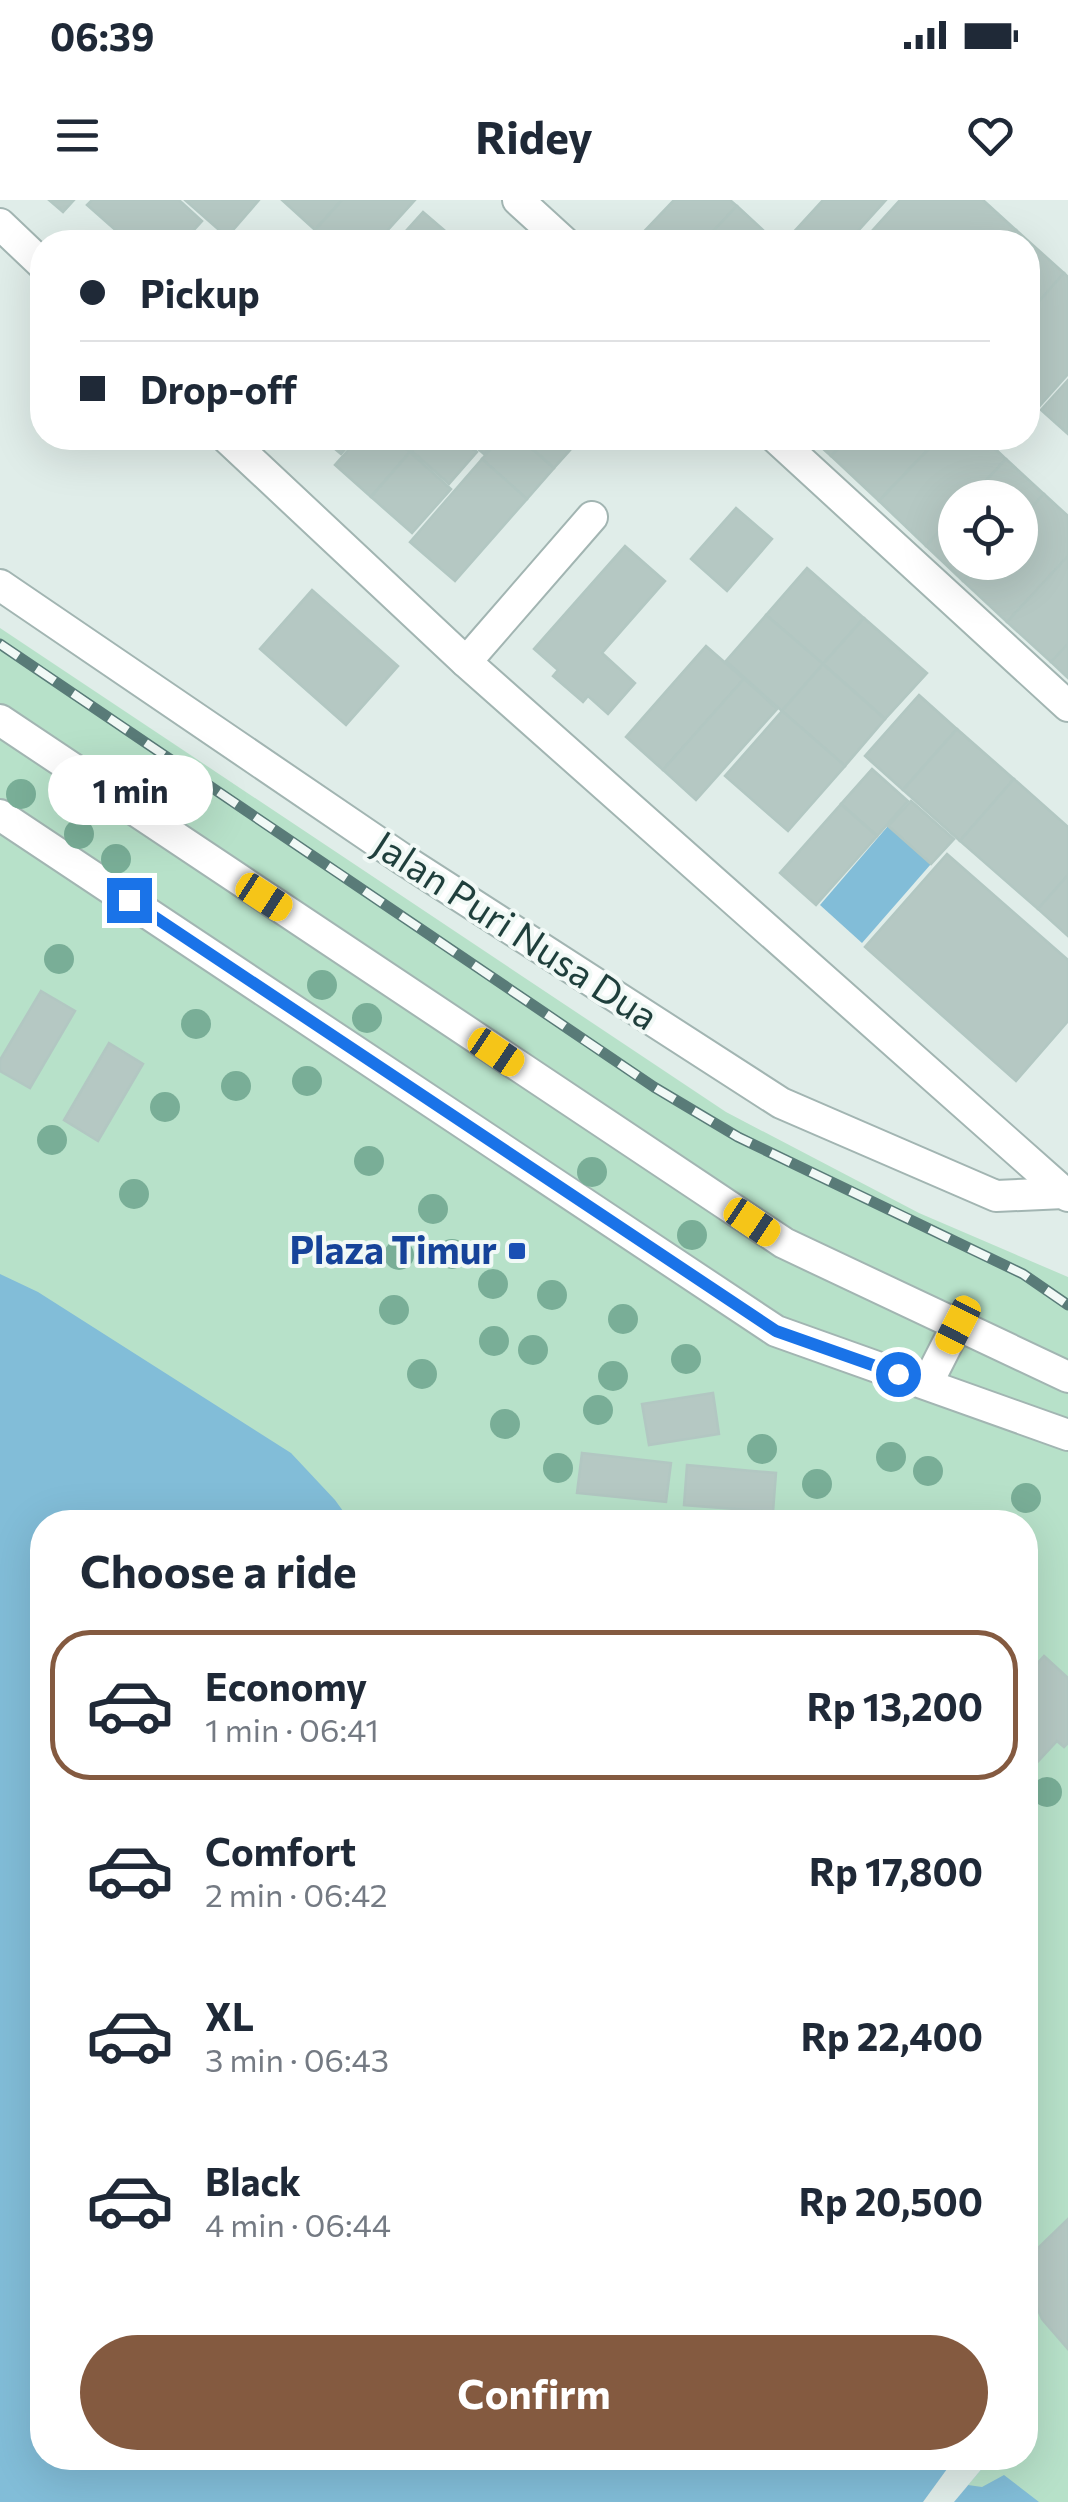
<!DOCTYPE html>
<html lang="en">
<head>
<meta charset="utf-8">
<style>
  :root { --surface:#fff; --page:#f2f2f3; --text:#1f2937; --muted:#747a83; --line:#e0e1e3; --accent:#845a40 }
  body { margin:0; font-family:Commissioner,sans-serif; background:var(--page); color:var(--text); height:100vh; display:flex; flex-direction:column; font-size:38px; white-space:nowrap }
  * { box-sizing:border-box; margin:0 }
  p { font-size:32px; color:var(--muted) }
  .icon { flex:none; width:55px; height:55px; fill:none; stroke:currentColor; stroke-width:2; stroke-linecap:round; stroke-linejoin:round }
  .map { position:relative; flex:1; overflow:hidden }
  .details { position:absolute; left:30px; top:1310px; width:1008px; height:960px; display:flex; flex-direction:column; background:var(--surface); border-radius:40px; box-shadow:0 10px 40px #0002 }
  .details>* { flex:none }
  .banner { position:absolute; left:30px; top:30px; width:1010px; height:220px; border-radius:40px; box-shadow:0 10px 40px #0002; display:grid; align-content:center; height:220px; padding:0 50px; background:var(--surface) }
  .controls { position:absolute; left:938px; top:280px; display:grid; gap:20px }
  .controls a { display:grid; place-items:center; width:100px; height:100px; border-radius:50%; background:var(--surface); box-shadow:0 10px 40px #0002; font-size:50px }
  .end { position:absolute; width:45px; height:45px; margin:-22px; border:12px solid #1a73e8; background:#fff; box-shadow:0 0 0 5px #fff }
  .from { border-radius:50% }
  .bubble { position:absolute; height:70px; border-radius:35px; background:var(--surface); box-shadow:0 10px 40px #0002; font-size:32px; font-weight:700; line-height:70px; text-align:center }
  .car { position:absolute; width:30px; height:60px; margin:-30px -15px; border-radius:12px; box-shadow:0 0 8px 2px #0007; background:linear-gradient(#f5c518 24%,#345 0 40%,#f5c518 0 76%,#345 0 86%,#f5c518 0) }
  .banner b { display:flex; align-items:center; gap:35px; height:95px; font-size:38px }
  .banner b+b { border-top:2px solid var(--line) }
  .banner i { width:25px; height:25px; background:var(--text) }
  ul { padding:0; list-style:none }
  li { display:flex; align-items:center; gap:30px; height:150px; margin:0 20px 15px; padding:0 30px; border:5px solid transparent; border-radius:40px }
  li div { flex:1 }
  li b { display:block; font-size:38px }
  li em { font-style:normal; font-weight:700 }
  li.selected { border-color:var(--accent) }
  li>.icon { width:90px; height:90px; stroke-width:1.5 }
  h2 { padding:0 50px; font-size:45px; line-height:120px }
  .button { display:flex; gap:20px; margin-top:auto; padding:20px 50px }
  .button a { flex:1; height:115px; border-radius:60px; background:var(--accent); color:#fff; font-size:40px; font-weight:700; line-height:115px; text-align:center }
  .status { display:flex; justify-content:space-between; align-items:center; height:70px; padding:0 50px; background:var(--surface); direction:ltr }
  .status svg { height:28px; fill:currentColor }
  header { display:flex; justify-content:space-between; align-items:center; height:130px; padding:0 50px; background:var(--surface); font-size:45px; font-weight:700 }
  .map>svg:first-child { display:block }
</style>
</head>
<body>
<div class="status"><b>06:39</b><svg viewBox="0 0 49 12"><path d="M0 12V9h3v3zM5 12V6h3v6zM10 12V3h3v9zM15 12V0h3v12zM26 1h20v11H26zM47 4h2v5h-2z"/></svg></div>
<header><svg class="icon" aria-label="menu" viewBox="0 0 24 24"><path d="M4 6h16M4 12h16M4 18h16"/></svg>Ridey<svg class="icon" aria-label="heart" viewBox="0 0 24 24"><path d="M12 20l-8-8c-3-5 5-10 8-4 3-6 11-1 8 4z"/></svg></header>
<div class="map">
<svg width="1068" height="2302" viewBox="0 0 1068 2302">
  <rect width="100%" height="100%" fill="#e0ede9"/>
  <!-- green -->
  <path fill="#b7e1c9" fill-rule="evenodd" d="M0,428L726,912L919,1013L1068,1077V2302H0ZM42,1322H1025V2258H42Z"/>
  <!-- water -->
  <g fill="#82bdd8">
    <polygon points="888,626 931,664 862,743 820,705"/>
    <polygon points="0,1074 38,1092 291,1253 335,1300 351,1322 42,1322 42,2258 940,2258 949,2265 955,2258 975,2258 985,2265 968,2285 982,2287 1004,2275 1039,2302 0,2302"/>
  </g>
  <!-- pier -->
  <polygon fill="#e0ede9" points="955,2258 975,2258 985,2265 954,2302 923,2302"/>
  <!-- building -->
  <g fill="#b5c8c3" stroke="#b2c7c2" stroke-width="2.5">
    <polygon points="49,0 74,0 63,12"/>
    <polygon points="92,0 179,0 202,21 183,42 129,42 87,5"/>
    <polygon points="185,0 259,0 227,37"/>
    <polygon points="282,0 342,0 315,30"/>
    <polygon points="342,0 415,0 377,42 329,42 315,30"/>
    <polygon points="674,0 730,0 737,6 703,42 634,42"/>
    <polygon points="823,0 886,0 848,42 799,42 791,35"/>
    <polygon points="900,0 983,0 1016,30 1004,42 862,42"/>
    <polygon points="737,6 776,42 703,42"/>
    <polygon points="423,12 458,42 396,42"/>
    <polygon points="1016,30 1064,73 1028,114 1028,42 1004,42"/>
    <polygon points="1064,73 1068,77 1068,174 1028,219 1028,114"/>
    <polygon points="1068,180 1068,234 1041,210"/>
    <polygon points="322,238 355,238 341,254"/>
    <polygon points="359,238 394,238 410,252 371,297 335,265"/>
    <polygon points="397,238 460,238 477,252 449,284"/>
    <polygon points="465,238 499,238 484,254"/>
    <polygon points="501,238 520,238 554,268 527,299 482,259"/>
    <polygon points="520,238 581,238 554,268"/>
    <polygon points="811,238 848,238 831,256"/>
    <polygon points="848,238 939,238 879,301 831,256"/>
    <polygon points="939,238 984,238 1006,259 970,298 955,298 955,314 926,346 879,301"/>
    <polygon points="410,252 451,289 412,333 371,297"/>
    <polygon points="482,259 527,299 455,381 410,342"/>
    <polygon points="1006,259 1044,294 1020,320 1020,298 970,298"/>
    <polygon points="1044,294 1068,316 1068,356 1007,422 963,381 980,362 1020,362 1020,320"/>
    <polygon points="736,308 772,339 727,391 691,359"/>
    <polygon points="955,314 955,362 980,362 963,381 926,346"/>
    <polygon points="625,346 665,381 602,453 635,483 608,514 588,496 583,502 553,476 558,470 534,449"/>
    <polygon points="1068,356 1068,444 1051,462 1007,422"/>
    <polygon points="807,368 864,418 823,464 766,415"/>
    <polygon points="312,390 398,466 346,525 260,449"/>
    <polygon points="766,415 823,464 782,511 726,461"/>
    <polygon points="864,418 927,473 885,519 823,464"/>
    <polygon points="1068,444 1068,478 1051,462"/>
    <polygon points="706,446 744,479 663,570 626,537"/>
    <polygon points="823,464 885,519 845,566 782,511"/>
    <polygon points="744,479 777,509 696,600 663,570"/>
    <polygon points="919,495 957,529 903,590 865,556"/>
    <polygon points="782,511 845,566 788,631 725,576"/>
    <polygon points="957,529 1014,579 960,641 903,590"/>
    <polygon points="872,569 908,601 877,636 841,604"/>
    <polygon points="1014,579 1068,627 1068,675 1038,709 960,641"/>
    <polygon points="911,601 954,639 931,664 888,626"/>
    <polygon points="841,604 877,636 816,705 780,673"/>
    <polygon points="947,654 1068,760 1068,821 1016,881 865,747"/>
    <polygon points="1068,675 1068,736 1038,709"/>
    <polygon points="41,791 75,811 30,888 0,871 0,860"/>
    <polygon points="109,843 143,864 98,941 64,920"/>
    <polygon points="713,1193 719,1234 649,1245 642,1204"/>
    <polygon points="582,1253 671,1263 666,1302 577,1293"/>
    <polygon points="687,1265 776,1273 773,1312 684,1305"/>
    <polygon points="1044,1456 1068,1478 1068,1543 1064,1547 1057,1541 1031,1569 1025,1564 1025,1477"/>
    <polygon points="1068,2019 1068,2149 1042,2119 1032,2096 1027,2067 1036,2050"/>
  </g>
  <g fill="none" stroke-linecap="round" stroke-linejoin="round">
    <!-- minor casing -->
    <g stroke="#a2b5b2" stroke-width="34">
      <g id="minor">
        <polyline points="518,0 564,42"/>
        <polyline points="0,24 42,64"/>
        <polyline points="227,238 466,462 1068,996"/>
        <polyline points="776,238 1068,506"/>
        <polyline points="0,385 404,660 781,903 996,996 1064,993"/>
        <polyline points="466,462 592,317"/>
      </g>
    </g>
    <!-- tertiary casing -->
    <g stroke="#a2b5b2" stroke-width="34">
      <g id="tertiary">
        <polyline points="0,520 784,1043 1068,1177"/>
        <polyline points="0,615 776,1131 1068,1235"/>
        <polyline points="927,1184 957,1125"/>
      </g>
    </g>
    <!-- minor -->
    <use href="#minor" stroke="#fff" stroke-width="30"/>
    <!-- tertiary -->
    <use href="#tertiary" stroke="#fff" stroke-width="30"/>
    <!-- rail casing -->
    <g stroke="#597b78" stroke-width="11">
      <polyline id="rail" points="0,444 654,887 738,937 1023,1074 1068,1105"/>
    </g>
    <!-- rail -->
    <use href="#rail" stroke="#f1f9f6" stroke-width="8" stroke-dasharray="22" stroke-linecap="butt"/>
  </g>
  <!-- trees -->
  <g fill="#79ae97">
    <circle cx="21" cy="594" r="15"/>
    <circle cx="79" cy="634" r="15"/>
    <circle cx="116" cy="659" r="15"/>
    <circle cx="59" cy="759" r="15"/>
    <circle cx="322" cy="785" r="15"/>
    <circle cx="367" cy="818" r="15"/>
    <circle cx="196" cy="824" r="15"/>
    <circle cx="307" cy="881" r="15"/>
    <circle cx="236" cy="886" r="15"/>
    <circle cx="165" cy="907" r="15"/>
    <circle cx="52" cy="940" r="15"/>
    <circle cx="369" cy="961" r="15"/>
    <circle cx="592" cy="972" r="15"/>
    <circle cx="134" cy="994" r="15"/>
    <circle cx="433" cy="1009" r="15"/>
    <circle cx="692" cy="1035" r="15"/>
    <circle cx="452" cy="1054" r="15"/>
    <circle cx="399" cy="1055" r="15"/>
    <circle cx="493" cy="1084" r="15"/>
    <circle cx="552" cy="1095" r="15"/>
    <circle cx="394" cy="1110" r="15"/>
    <circle cx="623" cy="1119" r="15"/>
    <circle cx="494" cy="1141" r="15"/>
    <circle cx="533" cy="1150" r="15"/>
    <circle cx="686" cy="1159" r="15"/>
    <circle cx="422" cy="1174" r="15"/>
    <circle cx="613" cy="1176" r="15"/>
    <circle cx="598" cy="1210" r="15"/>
    <circle cx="505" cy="1224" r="15"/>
    <circle cx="762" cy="1249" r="15"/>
    <circle cx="891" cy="1257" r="15"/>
    <circle cx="558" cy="1268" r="15"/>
    <circle cx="928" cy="1271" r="15"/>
    <circle cx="817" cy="1284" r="15"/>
    <circle cx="1026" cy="1298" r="15"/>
    <circle cx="1047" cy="1592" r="15"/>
  </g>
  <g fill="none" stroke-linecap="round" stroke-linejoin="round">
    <!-- route -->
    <polyline stroke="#1a73e8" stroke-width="12" points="129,700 776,1131 898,1174"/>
  </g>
  <!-- markers -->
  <rect fill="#1a4fb4" stroke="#f1f9f6" stroke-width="4" x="507" y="1041" width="20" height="20" rx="5"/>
  <g text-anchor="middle" stroke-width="8" stroke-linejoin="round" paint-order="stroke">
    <!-- street labels -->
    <g font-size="38" fill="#1f3f3c" stroke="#f1f9f6">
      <text transform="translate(515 731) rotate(33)" y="13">Jalan Puri Nusa Dua</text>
    </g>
    <!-- transit labels -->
    <g font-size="38" font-weight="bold" fill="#164399" stroke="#f1f9f6" text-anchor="end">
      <text x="497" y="1064">Plaza Timur</text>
    </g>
  </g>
</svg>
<div class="controls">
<a><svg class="icon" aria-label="locate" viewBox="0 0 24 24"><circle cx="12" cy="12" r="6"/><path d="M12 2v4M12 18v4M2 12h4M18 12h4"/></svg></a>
</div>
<i class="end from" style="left:898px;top:1174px"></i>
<i class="end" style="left:129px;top:700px"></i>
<div class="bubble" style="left:48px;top:555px;width:165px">1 min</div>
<i class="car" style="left:264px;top:697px;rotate:123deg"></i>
<i class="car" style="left:496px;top:852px;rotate:124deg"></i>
<i class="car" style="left:752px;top:1022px;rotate:124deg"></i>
<i class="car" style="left:958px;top:1125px;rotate:207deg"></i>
<div class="banner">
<b><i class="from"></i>Pickup</b>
<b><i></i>Drop-off</b>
</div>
<section class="details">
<h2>Choose a ride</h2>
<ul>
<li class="selected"><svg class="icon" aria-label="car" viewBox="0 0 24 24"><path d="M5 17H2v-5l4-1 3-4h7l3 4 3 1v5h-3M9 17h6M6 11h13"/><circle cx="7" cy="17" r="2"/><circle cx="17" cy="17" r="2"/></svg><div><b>Economy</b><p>1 min · 06:41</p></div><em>Rp 13,200</em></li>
<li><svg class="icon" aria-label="car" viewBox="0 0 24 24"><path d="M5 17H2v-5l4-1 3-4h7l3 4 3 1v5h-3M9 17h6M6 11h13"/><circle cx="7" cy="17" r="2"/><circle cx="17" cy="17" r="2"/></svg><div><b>Comfort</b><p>2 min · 06:42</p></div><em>Rp 17,800</em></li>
<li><svg class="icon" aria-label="car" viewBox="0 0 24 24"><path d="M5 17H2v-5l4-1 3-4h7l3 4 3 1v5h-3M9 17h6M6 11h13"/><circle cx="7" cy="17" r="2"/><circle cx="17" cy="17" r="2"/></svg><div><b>XL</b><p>3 min · 06:43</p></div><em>Rp 22,400</em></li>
<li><svg class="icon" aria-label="car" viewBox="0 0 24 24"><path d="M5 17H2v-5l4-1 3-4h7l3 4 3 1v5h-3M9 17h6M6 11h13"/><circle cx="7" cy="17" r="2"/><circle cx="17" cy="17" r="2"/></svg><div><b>Black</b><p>4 min · 06:44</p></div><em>Rp 20,500</em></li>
</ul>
<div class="button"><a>Confirm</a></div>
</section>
</div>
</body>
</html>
